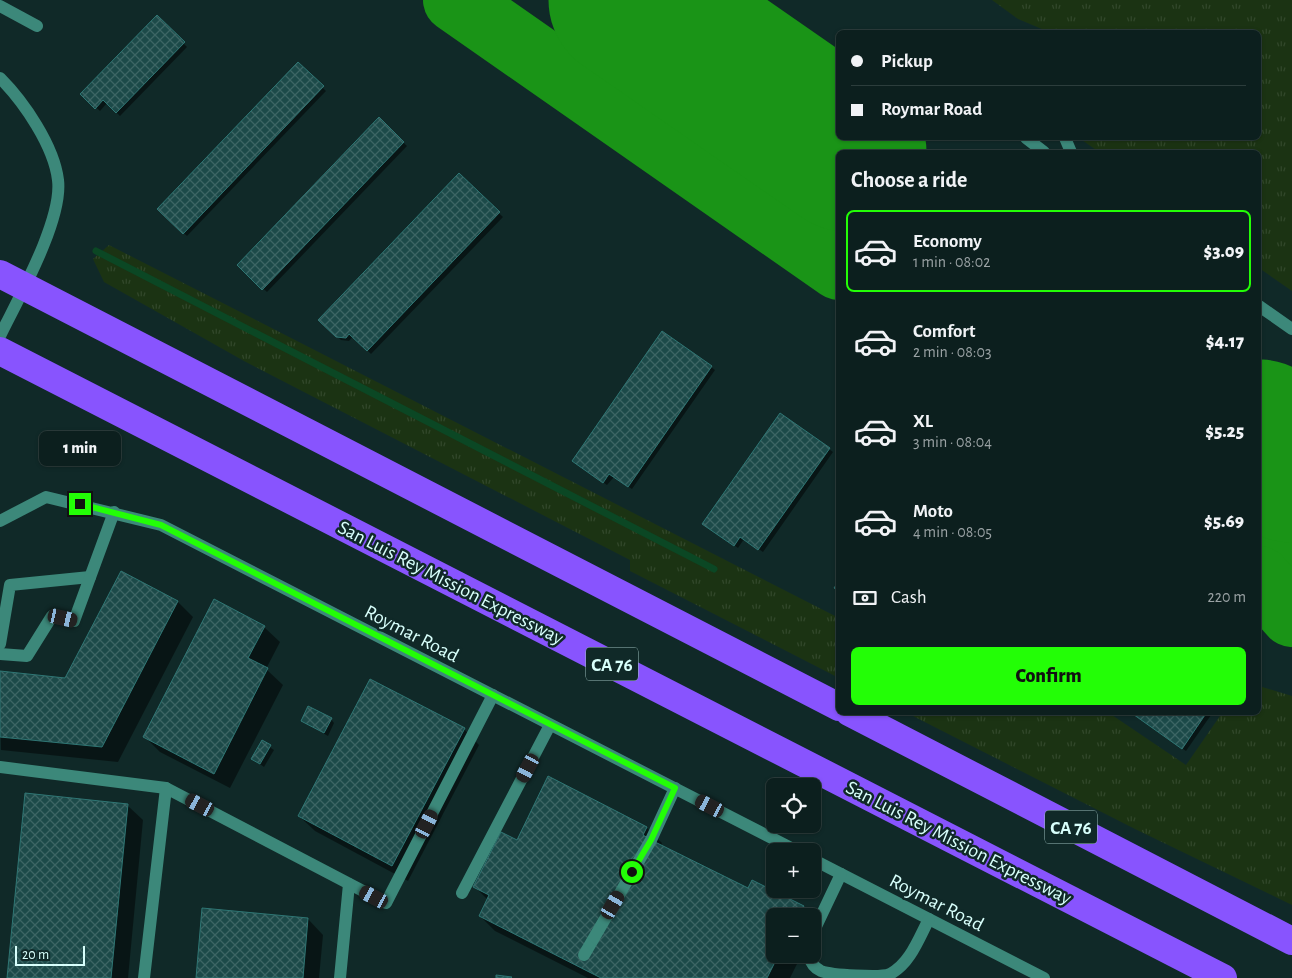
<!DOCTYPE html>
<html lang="en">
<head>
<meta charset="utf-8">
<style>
  :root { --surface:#0c1f1e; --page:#1a2c2b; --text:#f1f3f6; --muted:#9aa2a4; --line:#2c3d3c; --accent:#23fe06 }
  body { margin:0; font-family:"Alegreya Sans",sans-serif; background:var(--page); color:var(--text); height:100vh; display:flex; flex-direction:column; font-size:19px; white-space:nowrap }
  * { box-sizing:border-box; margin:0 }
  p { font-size:16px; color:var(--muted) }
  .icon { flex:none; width:28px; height:28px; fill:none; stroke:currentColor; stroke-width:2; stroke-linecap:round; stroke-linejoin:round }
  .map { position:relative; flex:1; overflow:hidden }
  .drawer { position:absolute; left:836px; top:150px; width:425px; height:565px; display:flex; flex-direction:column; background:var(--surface); border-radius:8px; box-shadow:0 1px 4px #0004,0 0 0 1px var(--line) }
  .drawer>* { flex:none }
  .guide { position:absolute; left:836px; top:30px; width:425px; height:110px; border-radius:8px; box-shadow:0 1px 4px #0004,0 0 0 1px var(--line); display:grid; align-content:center; height:110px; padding:0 15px; background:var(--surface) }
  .tools { position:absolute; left:766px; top:778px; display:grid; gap:10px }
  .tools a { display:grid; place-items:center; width:55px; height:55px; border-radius:8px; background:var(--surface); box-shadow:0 1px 4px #0004,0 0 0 1px var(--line); font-size:25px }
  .scale { position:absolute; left:15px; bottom:12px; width:70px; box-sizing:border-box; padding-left:5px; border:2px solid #d8fffb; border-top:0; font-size:14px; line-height:18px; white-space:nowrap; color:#d8fffb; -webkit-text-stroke:4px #102928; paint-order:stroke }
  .end { position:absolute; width:22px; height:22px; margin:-11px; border:6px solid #23fe06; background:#111; box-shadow:0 0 0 2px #111 }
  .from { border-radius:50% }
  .bubble { position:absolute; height:35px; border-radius:8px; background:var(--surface); box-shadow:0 1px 4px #0004,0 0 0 1px var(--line); font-size:16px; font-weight:800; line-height:35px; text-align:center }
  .car { position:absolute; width:15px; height:30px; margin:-15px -8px; border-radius:6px; box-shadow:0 0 4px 1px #0007; background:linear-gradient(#222 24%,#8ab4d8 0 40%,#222 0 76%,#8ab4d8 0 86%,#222 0) }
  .guide b { display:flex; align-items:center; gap:18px; height:48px; font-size:19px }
  .guide b+b { border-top:1px solid var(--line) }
  .guide i { width:12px; height:12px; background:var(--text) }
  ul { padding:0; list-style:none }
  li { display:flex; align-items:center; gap:15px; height:82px; margin:0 10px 8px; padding:0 5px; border:2px solid transparent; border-radius:8px }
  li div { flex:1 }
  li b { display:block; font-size:19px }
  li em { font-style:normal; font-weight:800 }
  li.active { border-color:var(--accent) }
  li>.icon { width:45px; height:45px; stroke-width:1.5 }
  h2 { padding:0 15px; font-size:22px; line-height:60px }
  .pay { display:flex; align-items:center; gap:12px; height:55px; padding:0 15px; font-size:19px }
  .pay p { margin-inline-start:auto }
  .cta { display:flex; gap:10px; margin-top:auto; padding:10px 15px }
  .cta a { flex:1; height:58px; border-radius:8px; background:var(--accent); color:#111; font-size:20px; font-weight:800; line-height:58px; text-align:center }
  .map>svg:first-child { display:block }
</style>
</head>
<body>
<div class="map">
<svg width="1292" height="978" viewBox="0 0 1292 978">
  <defs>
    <pattern id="grass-tufts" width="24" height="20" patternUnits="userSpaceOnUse" patternTransform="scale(1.25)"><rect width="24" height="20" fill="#1b3313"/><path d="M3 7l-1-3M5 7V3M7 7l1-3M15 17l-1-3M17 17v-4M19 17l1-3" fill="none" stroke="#31472a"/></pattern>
    <pattern id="building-cross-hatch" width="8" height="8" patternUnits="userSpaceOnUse" patternTransform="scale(1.25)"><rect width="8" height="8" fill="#1c4a49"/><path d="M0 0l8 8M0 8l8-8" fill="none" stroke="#3c6564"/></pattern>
  </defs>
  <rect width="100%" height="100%" fill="#102928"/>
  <!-- grass -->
  <g fill="url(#grass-tufts)">
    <polygon points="992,0 1292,0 1292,291 1259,268 1259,152 1099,152 1079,138 1259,138 1259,32 1049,32 1018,19"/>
    <polygon points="109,245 839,618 839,678 630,571 630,560 244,361 104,282 93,259"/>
    <polygon points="1259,686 1292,696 1292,905 1135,829 907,713 1109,713 1186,765 1222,713 1259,712"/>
  </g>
  <!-- shadow -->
  <g fill="#0007">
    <polygon points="157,17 187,47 120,116 107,103 100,111 82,94"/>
    <polygon points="298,64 326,91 187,236 159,209"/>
    <polygon points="379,119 407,146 267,292 238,265"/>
    <polygon points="459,175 503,217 371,354 353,336 349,341 341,340 320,320"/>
    <polygon points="711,367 715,370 632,489 614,477 607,485 577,464"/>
    <polygon points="829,449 833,452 763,552 744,539 738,548 708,527"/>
    <polygon points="122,573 178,602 193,617 118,762 1,750 0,672 66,679"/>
    <polygon points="264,627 280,642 266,669 283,685 230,788 160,752 145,737"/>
    <polygon points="1131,712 1209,712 1211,715 1186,751"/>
    <polygon points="331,719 334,723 328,736 302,721"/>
    <polygon points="464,729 479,745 408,881 315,831 299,816"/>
    <polygon points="262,742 274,750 264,767 253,759"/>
    <polygon points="549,778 647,828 662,843 661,846 748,890 803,907 818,922 812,934 812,916 775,916 775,954 802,954 790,978 588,978 495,931 480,916 488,900 475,887 517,842"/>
    <polygon points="127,805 143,820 128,978 9,978"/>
    <polygon points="308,919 323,935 319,978 197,978"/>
  </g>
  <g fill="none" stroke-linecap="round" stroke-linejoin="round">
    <!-- stream -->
    <polyline stroke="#0b4724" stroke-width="7" points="96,251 714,569"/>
    <!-- taxiway -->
    <g stroke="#1a9417" stroke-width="64">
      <polyline points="455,0 839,268"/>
      <polyline points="841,149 844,152"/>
      <polyline points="1259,562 1269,564 1278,561 1292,542"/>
      <polyline points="1259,578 1292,615"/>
    </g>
    <!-- runway -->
    <g stroke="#1a9417" stroke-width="159">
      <polyline points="628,0 847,152"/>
      <polyline points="1259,439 1292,463"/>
    </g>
  </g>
  <!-- building -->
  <g fill="url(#building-cross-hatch)" stroke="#2f7674">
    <polygon points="157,15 185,42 116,113 103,100 95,109 80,94"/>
    <polygon points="298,62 324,86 183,234 157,209"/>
    <polygon points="379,117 404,142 262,290 237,265"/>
    <polygon points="459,173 500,212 367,351 349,334 346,338 336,337 318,320"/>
    <polygon points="662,331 712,366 628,487 609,474 603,483 572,461"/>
    <polygon points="780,413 830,448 758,550 740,537 734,546 702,524"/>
    <polygon points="121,571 178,601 102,747 0,737 0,671 65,678"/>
    <polygon points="839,581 839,591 834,588"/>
    <polygon points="214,599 265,626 248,658 268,668 214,774 143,737"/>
    <polygon points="370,679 465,728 392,866 298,816"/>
    <polygon points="308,706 332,718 324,733 301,721"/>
    <polygon points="1130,712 1207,712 1182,749"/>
    <polygon points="262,740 271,745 260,764 251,759"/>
    <polygon points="548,776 647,827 643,835 651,840 748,888 752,880 804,906 798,916 775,916 775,954 779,954 767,978 601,978 479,916 489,895 473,887 501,832 517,840"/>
    <polygon points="25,793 128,804 111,978 7,978"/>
    <polygon points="202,908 308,918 303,978 196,978"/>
    <polygon points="496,975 512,977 511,978 496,978"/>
  </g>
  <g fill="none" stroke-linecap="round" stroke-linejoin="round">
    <!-- minor -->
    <g stroke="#3c887a" stroke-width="12">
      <polyline points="0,6 37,26"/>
      <path d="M0,78C24,102 54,146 58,180C63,220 18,299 0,336"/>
      <polyline points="1026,138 1044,152"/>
      <polyline points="1065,138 1071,152"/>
      <polyline points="1259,306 1292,329"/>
      <polyline points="0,521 46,497 161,525 797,851"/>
      <polyline points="0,644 10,585 90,577"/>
      <polyline points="0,654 27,656 52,616 74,621 114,512"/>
      <polyline points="0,767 166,788 386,903 493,695"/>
      <polyline points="812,859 1044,978"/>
      <polyline points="462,893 550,725"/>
      <polyline points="812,935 841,874"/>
      <path d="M808,954C810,961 814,968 821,971C831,975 881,978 890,974C910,964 919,938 929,919"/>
      <polyline points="584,955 651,840 675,788"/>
      <polyline points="144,978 166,788"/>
      <polyline points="340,978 349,884"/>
    </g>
    <!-- highway -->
    <g stroke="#8854fe" stroke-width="28">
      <polyline points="0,274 839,707"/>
      <polyline points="0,351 1223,978"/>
      <polyline points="849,712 1292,941"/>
    </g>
  </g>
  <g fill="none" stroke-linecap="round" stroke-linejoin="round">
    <!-- route -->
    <polyline stroke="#23fe06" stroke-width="6" points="80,504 161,525 675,788 651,840 632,872"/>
  </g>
  <g text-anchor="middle" stroke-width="5" stroke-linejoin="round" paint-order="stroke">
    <!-- shield labels -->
    <g fill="#102928" stroke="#9cbfbc" stroke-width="1">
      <rect x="586" y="647.5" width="52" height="33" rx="4"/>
      <rect x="1045" y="810.5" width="52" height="33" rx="4"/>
    </g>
    <g font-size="19" font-weight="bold" fill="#d8fffb">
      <text x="612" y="671">CA 76</text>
      <text x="1071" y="834">CA 76</text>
    </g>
    <!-- street labels -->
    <g font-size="20" fill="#d8fffb" stroke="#102928">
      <text transform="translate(451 582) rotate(27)" y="7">San Luis Rey Mission Expressway</text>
      <text transform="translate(412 633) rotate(27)" y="7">Roymar Road</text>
      <text transform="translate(959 842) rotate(27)" y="7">San Luis Rey Mission Expressway</text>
      <text transform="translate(937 902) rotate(27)" y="7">Roymar Road</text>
    </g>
  </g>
</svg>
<div class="tools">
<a><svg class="icon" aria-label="locate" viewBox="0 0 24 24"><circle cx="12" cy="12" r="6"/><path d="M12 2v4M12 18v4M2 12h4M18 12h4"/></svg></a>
<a>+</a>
<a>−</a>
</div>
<div class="scale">20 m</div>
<i class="end from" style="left:632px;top:872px"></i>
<i class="end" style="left:80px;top:504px"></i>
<div class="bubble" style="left:39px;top:431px;width:82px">1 min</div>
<i class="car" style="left:63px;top:618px;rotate:103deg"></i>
<i class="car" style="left:528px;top:768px;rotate:208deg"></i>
<i class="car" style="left:200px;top:805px;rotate:298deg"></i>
<i class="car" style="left:710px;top:806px;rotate:297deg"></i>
<i class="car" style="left:427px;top:824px;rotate:27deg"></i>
<i class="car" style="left:374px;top:897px;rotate:298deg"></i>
<i class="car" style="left:613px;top:905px;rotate:30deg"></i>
<div class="guide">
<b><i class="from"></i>Pickup</b>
<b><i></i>Roymar Road</b>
</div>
<section class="drawer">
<h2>Choose a ride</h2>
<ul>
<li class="active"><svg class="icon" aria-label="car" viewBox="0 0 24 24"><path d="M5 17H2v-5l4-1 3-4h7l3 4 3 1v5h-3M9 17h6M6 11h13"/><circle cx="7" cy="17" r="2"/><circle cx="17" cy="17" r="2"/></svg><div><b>Economy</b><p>1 min · 08:02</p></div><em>$3.09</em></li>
<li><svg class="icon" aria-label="car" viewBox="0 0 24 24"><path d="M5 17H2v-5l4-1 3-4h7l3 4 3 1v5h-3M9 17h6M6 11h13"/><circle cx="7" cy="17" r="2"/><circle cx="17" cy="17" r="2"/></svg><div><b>Comfort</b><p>2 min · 08:03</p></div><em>$4.17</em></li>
<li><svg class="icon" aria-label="car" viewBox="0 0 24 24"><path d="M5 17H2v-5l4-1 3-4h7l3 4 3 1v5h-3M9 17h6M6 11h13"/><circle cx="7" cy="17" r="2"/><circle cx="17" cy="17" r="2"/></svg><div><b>XL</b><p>3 min · 08:04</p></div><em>$5.25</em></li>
<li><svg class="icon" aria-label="car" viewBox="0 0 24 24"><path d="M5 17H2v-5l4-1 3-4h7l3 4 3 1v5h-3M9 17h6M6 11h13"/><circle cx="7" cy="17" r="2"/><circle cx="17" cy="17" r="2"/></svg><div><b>Moto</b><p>4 min · 08:05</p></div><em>$5.69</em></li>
</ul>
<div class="pay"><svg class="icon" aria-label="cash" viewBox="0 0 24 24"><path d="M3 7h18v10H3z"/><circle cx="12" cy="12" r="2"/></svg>Cash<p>220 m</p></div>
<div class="cta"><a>Confirm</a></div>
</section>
</div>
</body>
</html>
